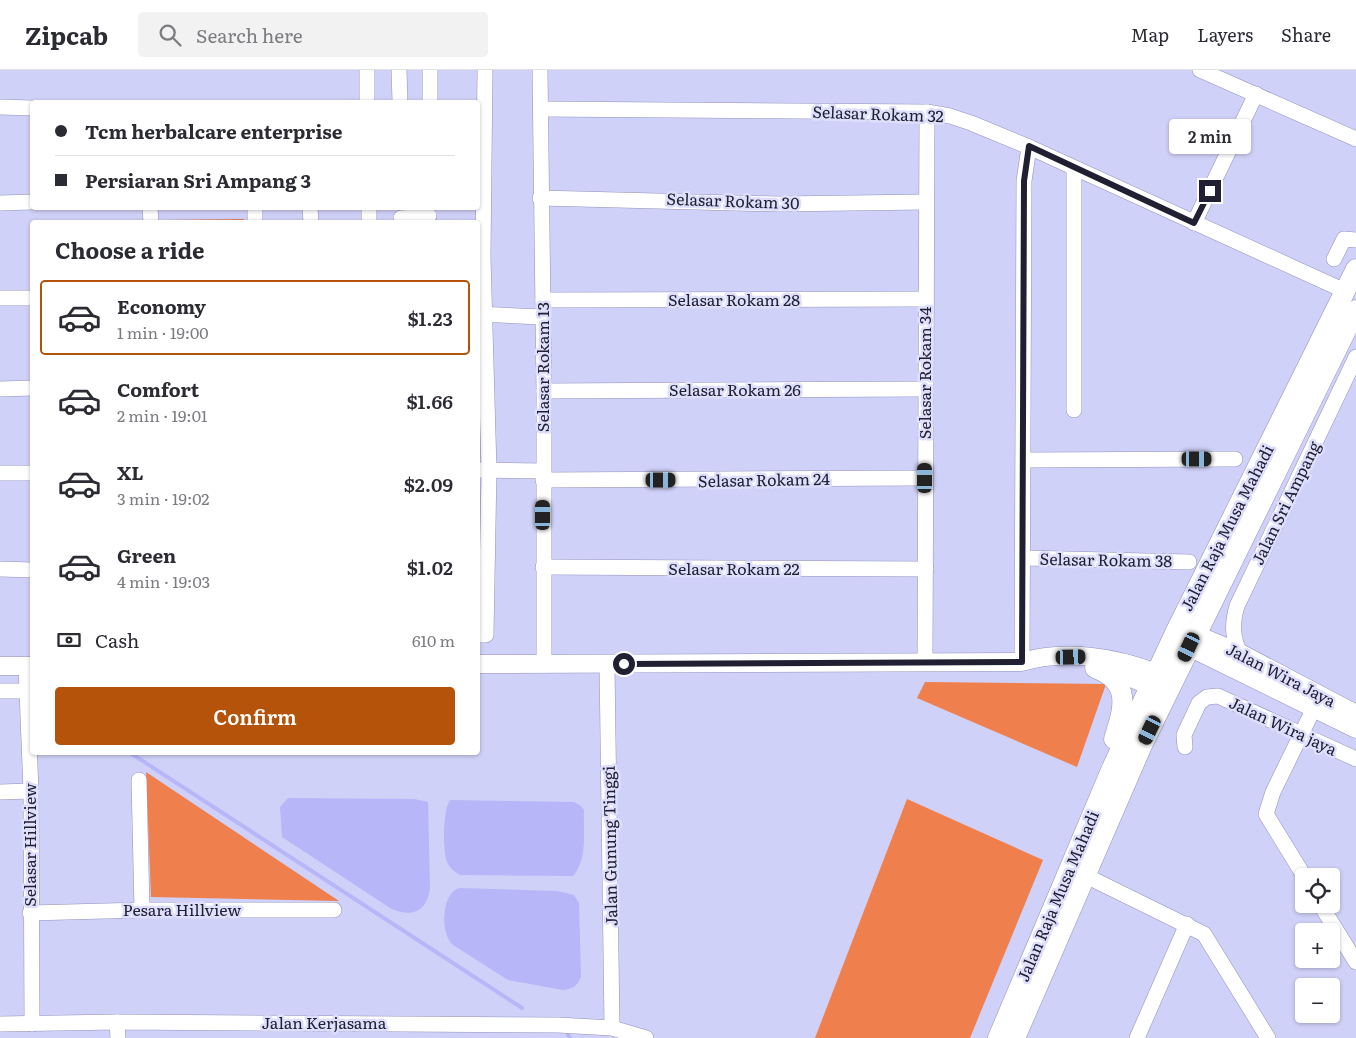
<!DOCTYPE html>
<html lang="en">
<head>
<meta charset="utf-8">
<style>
  :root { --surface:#fff; --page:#f2f2f3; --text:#2b2b33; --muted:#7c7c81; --line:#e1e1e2; --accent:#b45309 }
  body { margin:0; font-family:Literata,serif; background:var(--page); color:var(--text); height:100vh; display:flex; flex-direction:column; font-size:19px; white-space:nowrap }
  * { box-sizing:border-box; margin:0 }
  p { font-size:16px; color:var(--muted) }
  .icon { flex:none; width:28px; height:28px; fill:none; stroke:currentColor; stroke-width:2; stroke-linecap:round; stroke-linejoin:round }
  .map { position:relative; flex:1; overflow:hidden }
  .panel { position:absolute; left:30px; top:150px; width:450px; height:535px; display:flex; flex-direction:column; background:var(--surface); border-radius:5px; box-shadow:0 1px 4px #0004 }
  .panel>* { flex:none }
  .hud { position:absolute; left:30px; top:30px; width:450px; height:110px; border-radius:5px; box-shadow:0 1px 4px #0004; display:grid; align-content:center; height:110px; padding:0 25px; background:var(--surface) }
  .fabs { position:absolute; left:1295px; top:798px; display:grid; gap:10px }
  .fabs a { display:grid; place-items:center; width:45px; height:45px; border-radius:5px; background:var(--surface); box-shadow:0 1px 4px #0004; font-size:25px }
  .end { position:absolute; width:22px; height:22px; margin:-11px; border:6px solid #212032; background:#fff; box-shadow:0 0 0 2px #fff }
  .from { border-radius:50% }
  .bubble { position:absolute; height:35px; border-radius:5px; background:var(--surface); box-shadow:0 1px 4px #0004; font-size:16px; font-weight:600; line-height:35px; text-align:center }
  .car { position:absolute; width:15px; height:30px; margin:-15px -8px; border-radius:6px; box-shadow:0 0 4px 1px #0007; background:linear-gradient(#222 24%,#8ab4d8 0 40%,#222 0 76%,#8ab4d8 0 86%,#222 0) }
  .hud b { display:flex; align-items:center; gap:18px; height:48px; font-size:19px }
  .hud b+b { border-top:1px solid var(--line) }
  .hud i { width:12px; height:12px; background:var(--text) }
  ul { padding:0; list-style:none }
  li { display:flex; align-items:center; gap:15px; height:75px; margin:0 10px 8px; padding:0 15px; border:2px solid transparent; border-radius:5px }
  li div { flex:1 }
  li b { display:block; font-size:19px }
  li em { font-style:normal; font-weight:600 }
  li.on { border-color:var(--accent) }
  li>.icon { width:45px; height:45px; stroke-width:1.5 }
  h2 { padding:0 25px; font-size:22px; line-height:60px }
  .pay { display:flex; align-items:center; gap:12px; height:55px; padding:0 25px; font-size:19px }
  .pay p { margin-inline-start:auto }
  .action { display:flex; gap:10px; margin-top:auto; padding:10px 25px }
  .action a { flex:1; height:58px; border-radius:5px; background:var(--accent); color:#fff; font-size:20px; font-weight:600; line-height:58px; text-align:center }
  header { display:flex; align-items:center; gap:30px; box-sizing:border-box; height:70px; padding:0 25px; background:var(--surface); border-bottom:1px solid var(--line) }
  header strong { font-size:24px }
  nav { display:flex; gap:28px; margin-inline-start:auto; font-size:18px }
  .search { width:350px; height:45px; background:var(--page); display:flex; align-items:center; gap:12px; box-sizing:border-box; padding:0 18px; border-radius:5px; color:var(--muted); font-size:19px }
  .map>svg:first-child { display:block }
</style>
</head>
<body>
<header>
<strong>Zipcab</strong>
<div class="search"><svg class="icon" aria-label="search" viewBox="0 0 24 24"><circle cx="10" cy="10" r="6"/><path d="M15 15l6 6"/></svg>Search here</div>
<nav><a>Map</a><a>Layers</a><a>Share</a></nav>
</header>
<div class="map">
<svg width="1356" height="968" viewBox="0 0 1356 968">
  <rect width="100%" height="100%" fill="#d0d1f8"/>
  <!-- green -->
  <g fill="#ef7f4c">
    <polygon points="244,149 244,152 164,152 165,150"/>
    <polygon points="925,612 1106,614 1077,697 917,628"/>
    <polygon points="146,702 339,831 151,827"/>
    <polygon points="907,729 1043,790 970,968 815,968"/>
  </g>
  <!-- water -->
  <g fill="#b6b6f9">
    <path d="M288,728L414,729L428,732L430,818C427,843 410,848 390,838L282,767L280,737Z"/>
    <path d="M450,730L574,732L581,736L584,740C583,762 588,789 573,806L460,805C455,802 451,799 448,794C442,784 443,739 450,730Z"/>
    <path d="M459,818L557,821L574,825L579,833L581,907C577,916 573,919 563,920L508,910L453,875C440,864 441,824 459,818Z"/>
  </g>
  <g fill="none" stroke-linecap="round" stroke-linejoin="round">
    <!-- stream -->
    <g stroke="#b6b6f9" stroke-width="4">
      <polyline points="129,682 522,938"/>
      <polyline points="568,965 570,968"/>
    </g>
    <!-- minor casing -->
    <g stroke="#9191bf" stroke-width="16">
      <g id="minor">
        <polyline points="399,0 400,32"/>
        <polyline points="430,0 430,32"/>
        <polyline points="540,0 544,321 544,595"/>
        <polyline points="1200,0 1356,69"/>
        <polyline points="367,32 367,0"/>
        <polyline points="0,37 32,38"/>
        <polyline points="541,39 927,42 950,46 971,53 1029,77 1345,221"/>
        <polyline points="1074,99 1074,340"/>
        <polyline points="540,128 778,134 925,132"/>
        <polyline points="0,133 32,132"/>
        <polyline points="150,138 151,152"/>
        <polyline points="255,138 255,152"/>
        <polyline points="310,138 311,152"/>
        <polyline points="369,138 369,152"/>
        <polyline points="401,148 429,146"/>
        <polyline points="1194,153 1256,24"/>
        <polyline points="1334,189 1344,169 1356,170"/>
        <polyline points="0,228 32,228"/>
        <polyline points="543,230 926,229"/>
        <polyline points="478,244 542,247"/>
        <polyline points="0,319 32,318"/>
        <polyline points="544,321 925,319"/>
        <polyline points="1025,390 1235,389"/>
        <polyline points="478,400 543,401"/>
        <polyline points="0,403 32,403"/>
        <polyline points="543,410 925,408"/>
        <polyline points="1024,488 1189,492"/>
        <polyline points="543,497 926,499"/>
        <polyline points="0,499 32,500"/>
        <polyline points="478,565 486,565 489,400 483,187 485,0"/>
        <path d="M1240,583C1232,567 1232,553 1237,536L1356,287"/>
        <polyline points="1022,592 1024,111 1029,77"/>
        <polyline points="925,593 927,42"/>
        <polyline points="607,594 612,958"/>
        <polyline points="26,596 31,721 32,954"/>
        <polyline points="0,621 27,621"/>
        <polyline points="1185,677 1184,665 1199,633 1207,627 1218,626 1356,689"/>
        <polyline points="139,710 142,840"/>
        <polyline points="0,722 31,721"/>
        <polyline points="1076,801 1204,864 1268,968"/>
        <polyline points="1304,806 1266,744 1273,722 1314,638"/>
        <polyline points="1320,834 1356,892"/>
        <polyline points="30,843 142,840 334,840"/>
        <polyline points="117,952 118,968"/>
        <polyline points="0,954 117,952 558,955 612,958 646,968"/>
        <polyline points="1137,968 1187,854"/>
      </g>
    </g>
    <!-- tertiary casing -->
    <g stroke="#9191bf" stroke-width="19">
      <g id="tertiary">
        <polyline points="1184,562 1197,565 1240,583 1356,644"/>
        <polyline points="1181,567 1189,577 1356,659"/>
        <path d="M478,594L1022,592C1064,579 1116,587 1156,603"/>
        <polyline points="0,596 32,596"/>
        <polyline points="1103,599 1112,600 1150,616"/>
      </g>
    </g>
    <!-- secondary casing -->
    <g stroke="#9191bf" stroke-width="21">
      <g id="secondary">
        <path d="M1095,598C1132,612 1124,638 1114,669"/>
        <polyline points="998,968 1112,698 1176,561 1356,199"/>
        <polyline points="1015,968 1143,673 1356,240"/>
      </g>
    </g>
    <!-- minor -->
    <use href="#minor" stroke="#fff" stroke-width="15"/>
    <!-- tertiary -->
    <use href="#tertiary" stroke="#fff" stroke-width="18"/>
    <!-- secondary -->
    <use href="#secondary" stroke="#fff" stroke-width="20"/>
  </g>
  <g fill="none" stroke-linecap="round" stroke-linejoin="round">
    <!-- route -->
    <polyline stroke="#212032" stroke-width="6" points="624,594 1022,592 1024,111 1029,76 1194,153 1210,121"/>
  </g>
  <g text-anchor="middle" stroke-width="5" stroke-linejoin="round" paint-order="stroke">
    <!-- street labels -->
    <g font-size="16" fill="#212032" stroke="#dedffd">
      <text transform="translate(878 44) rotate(2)" y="6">Selasar Rokam 32</text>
      <text transform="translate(733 131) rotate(2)" y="6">Selasar Rokam 30</text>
      <text x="734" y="236">Selasar Rokam 28</text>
      <text transform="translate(543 297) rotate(-90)" y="6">Selasar Rokam 13</text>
      <text transform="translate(925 303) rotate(-90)" y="6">Selasar Rokam 34</text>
      <text x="735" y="326">Selasar Rokam 26</text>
      <text transform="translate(764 410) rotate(-1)" y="6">Selasar Rokam 24</text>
      <text transform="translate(1286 433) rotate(-64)" y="6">Jalan Sri Ampang</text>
      <text transform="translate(1227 458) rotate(-63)" y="6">Jalan Raja Musa Mahadi</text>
      <text transform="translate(1106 490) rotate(1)" y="6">Selasar Rokam 38</text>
      <text x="734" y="505">Selasar Rokam 22</text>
      <text transform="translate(1281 605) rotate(27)" y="6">Jalan Wira Jaya</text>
      <text transform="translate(1283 656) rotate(25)" y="6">Jalan Wira jaya</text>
      <text transform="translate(30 775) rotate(-90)" y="6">Selasar Hillview</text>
      <text transform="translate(610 776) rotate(-91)" y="6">Jalan Gunung Tinggi</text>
      <text transform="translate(1058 826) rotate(-67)" y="6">Jalan Raja Musa Mahadi</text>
      <text x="182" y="846">Pesara Hillview</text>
      <text x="324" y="959">Jalan Kerjasama</text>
    </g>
  </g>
</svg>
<div class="fabs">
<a><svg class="icon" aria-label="locate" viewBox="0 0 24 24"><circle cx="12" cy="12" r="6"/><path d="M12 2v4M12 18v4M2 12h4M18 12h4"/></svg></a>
<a>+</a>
<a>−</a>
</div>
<i class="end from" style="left:624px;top:594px"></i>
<i class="end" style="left:1210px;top:121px"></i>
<div class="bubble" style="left:1169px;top:49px;width:82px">2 min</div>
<i class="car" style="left:1197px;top:389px;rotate:90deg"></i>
<i class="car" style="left:925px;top:408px;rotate:0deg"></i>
<i class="car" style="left:661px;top:410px;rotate:90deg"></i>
<i class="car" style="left:543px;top:445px;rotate:0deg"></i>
<i class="car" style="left:1189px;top:577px;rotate:205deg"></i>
<i class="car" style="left:1071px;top:587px;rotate:88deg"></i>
<i class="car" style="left:1150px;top:660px;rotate:206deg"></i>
<div class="hud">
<b><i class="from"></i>Tcm herbalcare enterprise</b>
<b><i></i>Persiaran Sri Ampang 3</b>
</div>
<section class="panel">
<h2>Choose a ride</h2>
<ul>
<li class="on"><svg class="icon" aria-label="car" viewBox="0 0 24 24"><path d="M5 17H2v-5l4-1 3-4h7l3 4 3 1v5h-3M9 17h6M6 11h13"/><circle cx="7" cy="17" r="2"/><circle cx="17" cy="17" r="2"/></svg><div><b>Economy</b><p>1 min · 19:00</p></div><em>$1.23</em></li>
<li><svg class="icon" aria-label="car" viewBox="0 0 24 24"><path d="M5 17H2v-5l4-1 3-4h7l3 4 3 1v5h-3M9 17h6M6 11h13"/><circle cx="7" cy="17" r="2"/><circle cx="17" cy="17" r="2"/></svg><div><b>Comfort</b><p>2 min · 19:01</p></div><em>$1.66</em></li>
<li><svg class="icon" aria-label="car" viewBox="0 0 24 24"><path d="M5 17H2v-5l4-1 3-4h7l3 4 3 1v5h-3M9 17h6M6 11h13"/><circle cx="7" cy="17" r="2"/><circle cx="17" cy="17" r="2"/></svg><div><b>XL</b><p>3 min · 19:02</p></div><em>$2.09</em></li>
<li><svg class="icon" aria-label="car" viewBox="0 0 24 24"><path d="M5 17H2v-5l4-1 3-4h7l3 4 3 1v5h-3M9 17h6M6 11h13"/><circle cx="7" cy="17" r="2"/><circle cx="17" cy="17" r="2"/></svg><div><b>Green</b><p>4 min · 19:03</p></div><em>$1.02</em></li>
</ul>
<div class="pay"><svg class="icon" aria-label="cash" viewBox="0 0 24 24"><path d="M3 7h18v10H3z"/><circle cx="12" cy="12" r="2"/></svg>Cash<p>610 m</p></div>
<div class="action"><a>Confirm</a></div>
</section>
</div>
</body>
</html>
